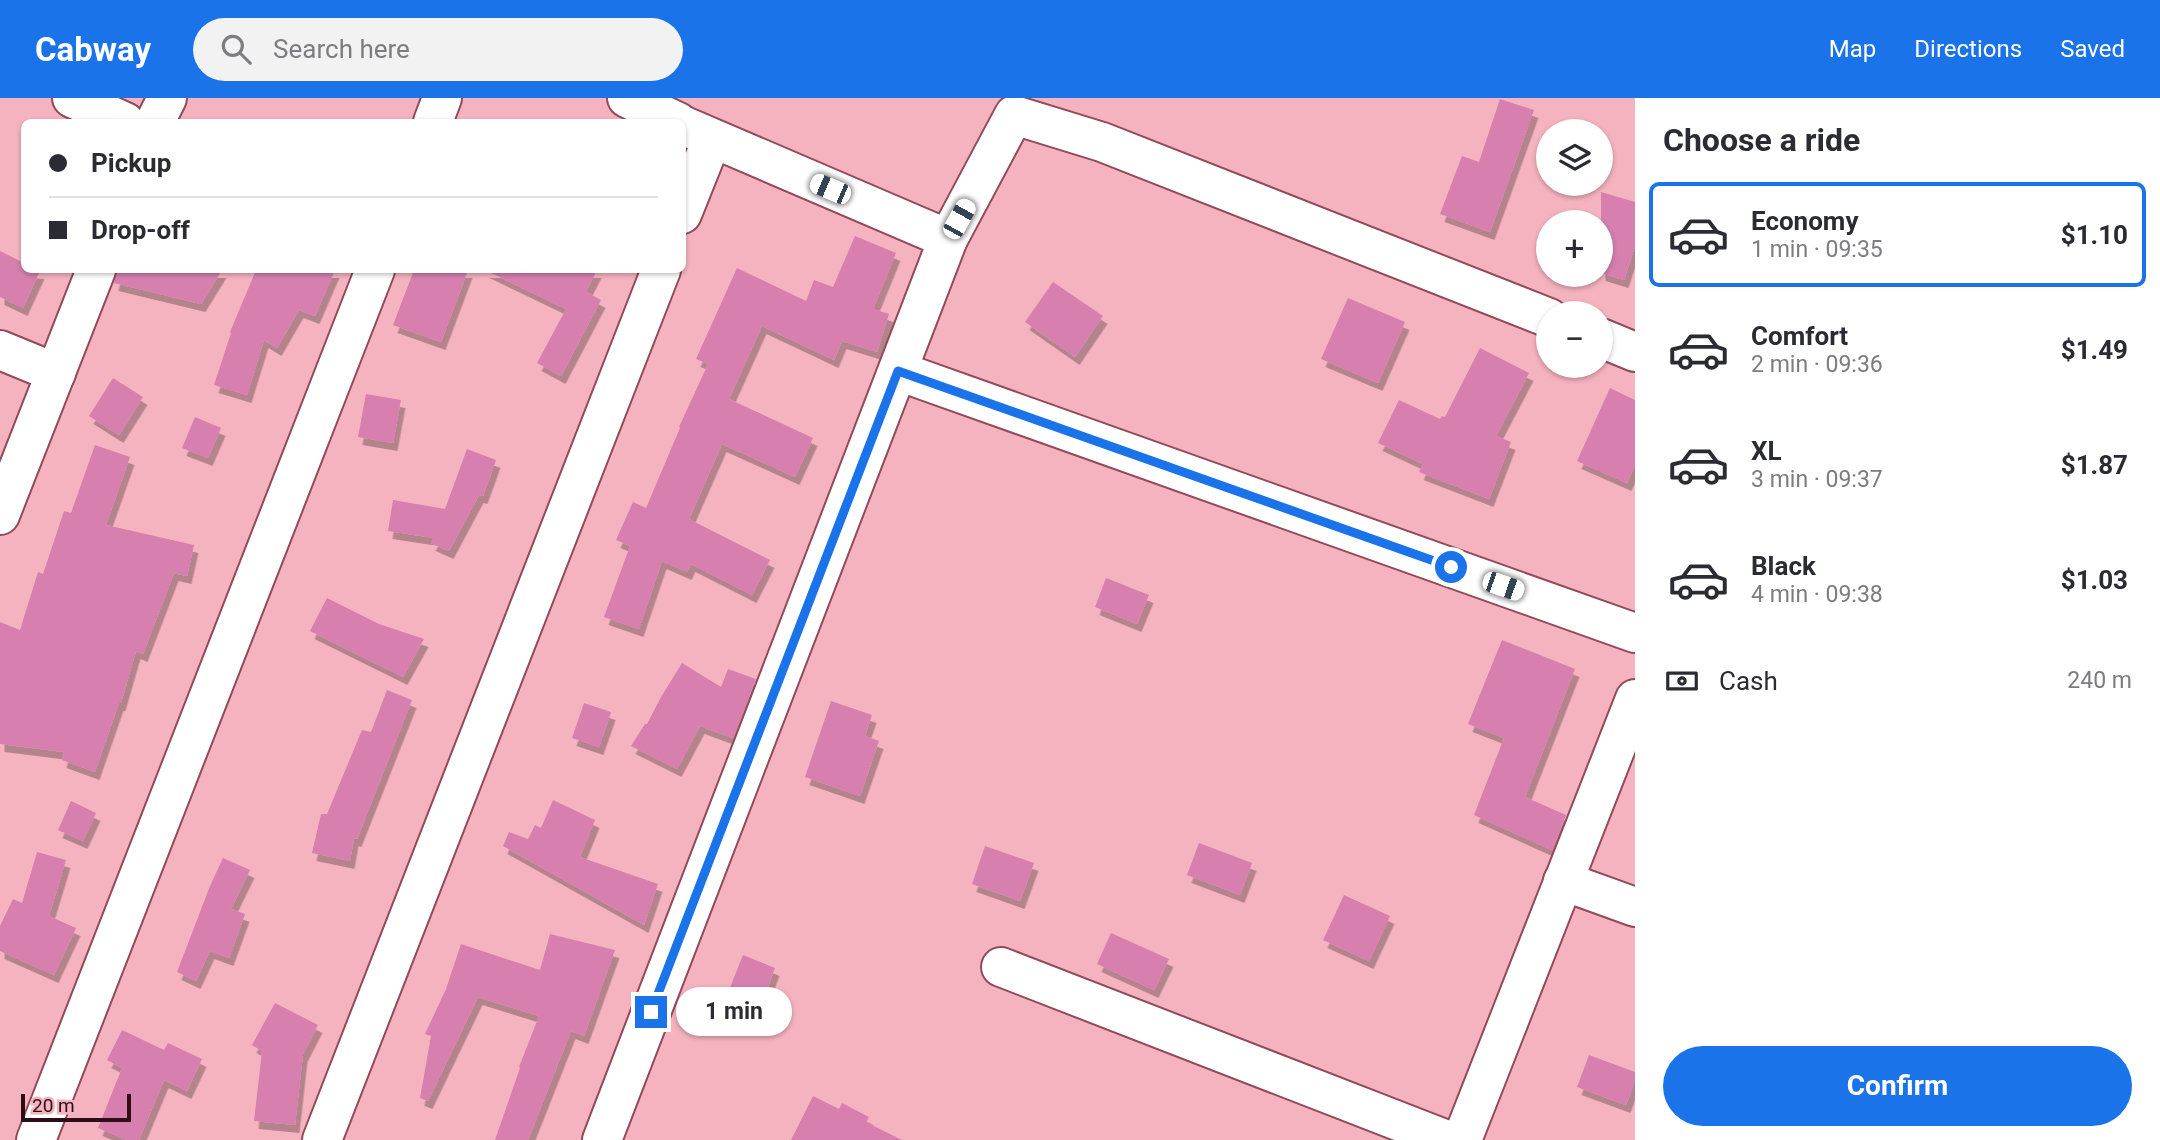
<!DOCTYPE html>
<html lang="en">
<head>
<meta charset="utf-8">
<style>
  :root { --surface:#fff; --page:#f2f2f3; --text:#2b2b33; --muted:#7c7c81; --line:#e1e1e2; --accent:#1a73e8 }
  body { margin:0; font-family:Roboto,sans-serif; background:var(--page); color:var(--text); height:100vh; display:flex; flex-direction:column; font-size:26px; white-space:nowrap }
  * { box-sizing:border-box; margin:0 }
  p { font-size:23px; color:var(--muted) }
  .icon { flex:none; width:38px; height:38px; fill:none; stroke:currentColor; stroke-width:2; stroke-linecap:round; stroke-linejoin:round }
  .map { position:relative; flex:1; overflow:hidden }
  .side { display:flex; flex-direction:column; background:var(--surface); width:525px }
  .side>* { flex:none }
  .banner { position:absolute; left:21px; top:21px; width:665px; height:154px; border-radius:10px; box-shadow:0 2px 5px #0004; display:grid; align-content:center; height:154px; padding:0 28px; background:var(--surface) }
  .fabs { position:absolute; left:1536px; top:21px; display:grid; gap:14px }
  .fabs a { display:grid; place-items:center; width:77px; height:77px; border-radius:50%; background:var(--surface); box-shadow:0 2px 5px #0004; font-size:35px }
  .scale { position:absolute; left:21px; bottom:18px; width:110px; box-sizing:border-box; padding-left:7px; border:4px solid #2c0e16; border-top:0; font-size:19px; line-height:24px; white-space:nowrap; color:#2c0e16; -webkit-text-stroke:5px #f5b3bf; paint-order:stroke }
  .end { position:absolute; width:32px; height:32px; margin:-16px; border:9px solid #1a73e8; background:#fff; box-shadow:0 0 0 4px #fff }
  .from { border-radius:50% }
  .bubble { position:absolute; height:49px; border-radius:24px; background:var(--surface); box-shadow:0 2px 5px #0004; font-size:23px; font-weight:700; line-height:49px; text-align:center }
  .car { position:absolute; width:21px; height:42px; margin:-21px -10px; border-radius:9px; box-shadow:0 0 5px 2px #0007; background:linear-gradient(#fff 24%,#345 0 40%,#fff 0 76%,#345 0 86%,#fff 0) }
  .banner b { display:flex; align-items:center; gap:24px; height:66px; font-size:26px }
  .banner b+b { border-top:2px solid var(--line) }
  .banner i { width:18px; height:18px; background:var(--text) }
  ul { padding:0; list-style:none }
  li { display:flex; align-items:center; gap:21px; height:105px; margin:0 14px 10px; padding:0 14px; border:4px solid transparent; border-radius:10px }
  li div { flex:1 }
  li b { display:block; font-size:26px }
  li em { font-style:normal; font-weight:700 }
  li.on { border-color:var(--accent) }
  li>.icon { width:63px; height:63px; stroke-width:1.5 }
  h2 { padding:0 28px; font-size:32px; line-height:84px }
  .pay { display:flex; align-items:center; gap:18px; height:77px; padding:0 28px; font-size:26px }
  .pay p { margin-inline-start:auto }
  .primary-button { display:flex; gap:14px; margin-top:auto; padding:14px 28px }
  .primary-button a { flex:1; height:80px; border-radius:42px; background:var(--accent); color:#fff; font-size:28px; font-weight:700; line-height:80px; text-align:center }
  header { display:flex; align-items:center; gap:42px; box-sizing:border-box; height:98px; padding:0 35px; background:var(--accent); color:#fff }
  header strong { font-size:33px }
  nav { display:flex; gap:38px; margin-inline-start:auto; font-size:24px }
  .search { width:490px; height:63px; background:var(--page); display:flex; align-items:center; gap:18px; box-sizing:border-box; padding:0 24px; border-radius:38px; color:var(--muted); font-size:26px }
  main { display:flex; flex:1; min-height:0 }
  .map>svg:first-child { display:block }
</style>
</head>
<body>
<header>
<strong>Cabway</strong>
<div class="search"><svg class="icon" aria-label="search" viewBox="0 0 24 24"><circle cx="10" cy="10" r="6"/><path d="M15 15l6 6"/></svg>Search here</div>
<nav><a>Map</a><a>Directions</a><a>Saved</a></nav>
</header>
<main>
<div class="map">
<svg width="1635" height="1042" viewBox="0 0 1635 1042">
  <defs>
    <filter id="shadow"><feDropShadow dx="4.5" dy="8" stdDeviation="0" flood-color="#0004"/></filter>
  </defs>
  <rect width="100%" height="100%" fill="#f5b3bf"/>
  <!-- building -->
  <g fill="#d77faf" filter="url(#shadow)">
    <polygon points="1500,1 1534,12 1490,134 1440,116 1462,58 1479,64"/>
    <polygon points="1601,94 1635,104 1635,148 1624,182 1601,175"/>
    <polygon points="855,138 896,155 873,211 889,216 877,254 842,243 834,262 762,228 729,301 813,340 795,379 722,346 689,421 770,462 752,497 691,466 687,474 662,463 639,531 604,519 630,448 616,442 633,404 646,410 680,330 679,329 708,266 696,261 737,170 806,203 814,182 833,189"/>
    <polygon points="0,153 24,165 24,172 40,173 23,210 0,199"/>
    <polygon points="117,172 222,172 201,206 114,185"/>
    <polygon points="256,172 335,172 315,218 299,212 277,250 264,242 247,297 214,287 231,235 230,234"/>
    <polygon points="414,172 468,172 441,244 393,227"/>
    <polygon points="485,172 597,172 586,194 601,202 561,278 537,265 566,211"/>
    <polygon points="1053,184 1103,218 1075,259 1025,224"/>
    <polygon points="1348,200 1405,224 1378,285 1321,261"/>
    <polygon points="1480,250 1529,275 1496,338 1511,344 1489,401 1419,374 1423,366 1378,345 1399,302 1440,321 1442,318 1445,319"/>
    <polygon points="113,280 143,299 119,337 89,318"/>
    <polygon points="1610,290 1635,302 1635,367 1627,385 1577,363"/>
    <polygon points="366,296 401,302 393,345 358,339"/>
    <polygon points="195,319 221,330 208,360 182,350"/>
    <polygon points="95,347 130,359 106,427 194,447 187,478 174,475 143,556 136,553 121,605 119,605 95,674 62,662 64,654 0,646 0,524 20,532 38,474 43,476 64,413 71,415"/>
    <polygon points="467,351 496,362 483,398 479,397 449,453 431,445 434,440 388,433 393,402 445,411"/>
    <polygon points="1106,480 1149,497 1137,526 1095,509"/>
    <polygon points="327,500 379,526 424,541 403,579 310,533"/>
    <polygon points="1502,542 1575,571 1525,699 1566,717 1552,752 1474,717 1504,640 1468,626"/>
    <polygon points="682,565 721,589 728,571 756,581 733,640 700,628 677,671 631,648 645,626 647,626 661,599"/>
    <polygon points="387,592 412,602 357,741 354,740 350,763 312,755 321,716 327,716 362,632 371,634"/>
    <polygon points="831,603 872,617 865,638 879,643 860,698 805,679"/>
    <polygon points="584,605 611,614 599,649 572,640"/>
    <polygon points="553,702 595,722 580,759 658,786 644,827 503,748 509,734 528,741 535,727 541,730"/>
    <polygon points="71,703 96,715 83,743 58,732"/>
    <polygon points="1199,745 1252,765 1240,797 1187,777"/>
    <polygon points="985,748 1034,765 1020,803 972,786"/>
    <polygon points="37,754 66,762 49,818 76,830 54,877 0,853 0,828 13,801 22,805"/>
    <polygon points="223,760 250,772 231,811 245,816 229,860 210,853 196,883 177,874 210,788"/>
    <polygon points="1344,797 1390,818 1369,863 1323,842"/>
    <polygon points="1111,835 1169,861 1154,892 1097,866"/>
    <polygon points="550,836 615,852 584,938 571,933 528,1042 495,1042 520,970 519,969 539,918 478,899 428,1003 420,1000 431,938 425,936 446,891 461,846 540,872"/>
    <polygon points="743,857 775,870 760,910 727,897"/>
    <polygon points="275,905 318,927 303,956 295,1027 254,1023 262,953 252,947"/>
    <polygon points="122,932 164,952 168,945 202,961 187,993 164,982 139,1042 127,1042 98,1030 122,970 107,962"/>
    <polygon points="1589,957 1635,974 1635,982 1626,1007 1577,989"/>
    <polygon points="813,998 839,1011 842,1005 869,1019 866,1024 902,1042 791,1042"/>
  </g>
  <g fill="none" stroke-linecap="round" stroke-linejoin="round">
    <!-- minor casing -->
    <g stroke="#924a5b" stroke-width="42">
      <g id="minor">
        <polyline points="72,0 125,24"/>
        <polyline points="627,0 678,24"/>
        <polyline points="155,24 167,0"/>
        <polyline points="433,24 442,0"/>
        <polyline points="682,27 948,141 1014,17 1102,44 1549,220"/>
        <polyline points="682,116 712,41"/>
        <polyline points="1601,240 1635,254"/>
        <polyline points="0,252 56,275"/>
        <polyline points="898,273 1635,535"/>
        <polyline points="0,417 96,172"/>
        <polyline points="1563,783 1635,809"/>
        <polyline points="1001,869 1447,1042"/>
        <polyline points="36,1042 375,172"/>
        <polyline points="322,1042 661,172"/>
        <polyline points="602,1042 948,141"/>
        <polyline points="1462,1042 1635,601"/>
      </g>
    </g>
    <!-- minor -->
    <use href="#minor" stroke="#fff" stroke-width="38"/>
  </g>
  <g fill="none" stroke-linecap="round" stroke-linejoin="round">
    <!-- route -->
    <polyline stroke="#1a73e8" stroke-width="9" points="651,914 898,273 1451,469"/>
  </g>
</svg>
<div class="fabs">
<a><svg class="icon" aria-label="layers" viewBox="0 0 24 24"><path d="M12 4l9 5-9 5-9-5zM3 14l9 5 9-5"/></svg></a>
<a>+</a>
<a>−</a>
</div>
<div class="scale">20 m</div>
<i class="end from" style="left:1451px;top:469px"></i>
<i class="end" style="left:651px;top:914px"></i>
<div class="bubble" style="left:676px;top:889px;width:116px">1 min</div>
<i class="car" style="left:830px;top:91px;rotate:293deg"></i>
<i class="car" style="left:959px;top:121px;rotate:29deg"></i>
<i class="car" style="left:1503px;top:488px;rotate:109deg"></i>
<div class="banner">
<b><i class="from"></i>Pickup</b>
<b><i></i>Drop-off</b>
</div>
</div>
<section class="side">
<h2>Choose a ride</h2>
<ul>
<li class="on"><svg class="icon" aria-label="car" viewBox="0 0 24 24"><path d="M5 17H2v-5l4-1 3-4h7l3 4 3 1v5h-3M9 17h6M6 11h13"/><circle cx="7" cy="17" r="2"/><circle cx="17" cy="17" r="2"/></svg><div><b>Economy</b><p>1 min · 09:35</p></div><em>$1.10</em></li>
<li><svg class="icon" aria-label="car" viewBox="0 0 24 24"><path d="M5 17H2v-5l4-1 3-4h7l3 4 3 1v5h-3M9 17h6M6 11h13"/><circle cx="7" cy="17" r="2"/><circle cx="17" cy="17" r="2"/></svg><div><b>Comfort</b><p>2 min · 09:36</p></div><em>$1.49</em></li>
<li><svg class="icon" aria-label="car" viewBox="0 0 24 24"><path d="M5 17H2v-5l4-1 3-4h7l3 4 3 1v5h-3M9 17h6M6 11h13"/><circle cx="7" cy="17" r="2"/><circle cx="17" cy="17" r="2"/></svg><div><b>XL</b><p>3 min · 09:37</p></div><em>$1.87</em></li>
<li><svg class="icon" aria-label="car" viewBox="0 0 24 24"><path d="M5 17H2v-5l4-1 3-4h7l3 4 3 1v5h-3M9 17h6M6 11h13"/><circle cx="7" cy="17" r="2"/><circle cx="17" cy="17" r="2"/></svg><div><b>Black</b><p>4 min · 09:38</p></div><em>$1.03</em></li>
</ul>
<div class="pay"><svg class="icon" aria-label="cash" viewBox="0 0 24 24"><path d="M3 7h18v10H3z"/><circle cx="12" cy="12" r="2"/></svg>Cash<p>240 m</p></div>
<div class="primary-button"><a>Confirm</a></div>
</section>
</main>
</body>
</html>
